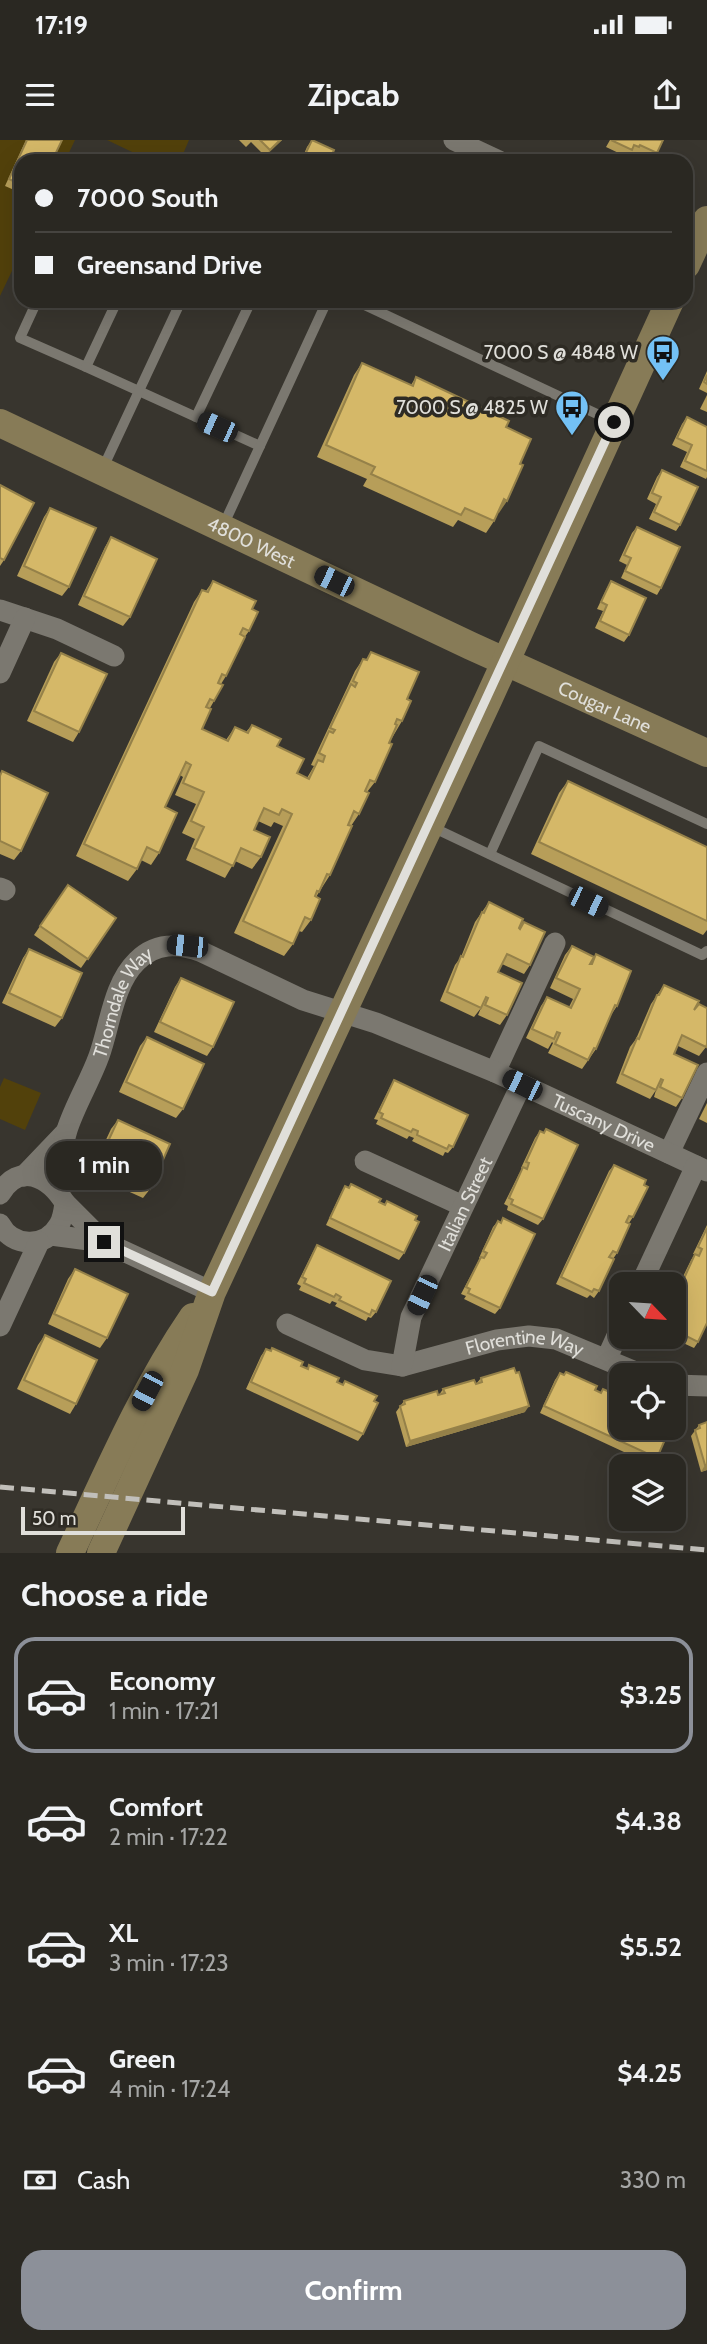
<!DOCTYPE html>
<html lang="en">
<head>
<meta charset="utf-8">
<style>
  :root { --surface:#2a2822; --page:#36342f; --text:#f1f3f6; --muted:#a5a6a5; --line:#464440; --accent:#8c9099 }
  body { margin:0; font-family:Cabin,sans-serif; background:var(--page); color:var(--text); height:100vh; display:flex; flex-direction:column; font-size:26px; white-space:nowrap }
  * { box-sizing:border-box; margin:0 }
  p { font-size:23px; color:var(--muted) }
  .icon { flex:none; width:38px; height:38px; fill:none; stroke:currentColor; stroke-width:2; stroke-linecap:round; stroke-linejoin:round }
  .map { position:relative; height:1413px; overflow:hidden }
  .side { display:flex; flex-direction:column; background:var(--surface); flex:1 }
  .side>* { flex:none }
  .hud { position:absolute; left:14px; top:14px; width:679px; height:154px; border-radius:21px; box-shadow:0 7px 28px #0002,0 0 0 2px var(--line); display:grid; align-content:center; height:154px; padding:0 21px; background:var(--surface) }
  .needle { width:46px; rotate:115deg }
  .fabs { position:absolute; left:609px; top:1132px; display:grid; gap:14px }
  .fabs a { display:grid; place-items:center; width:77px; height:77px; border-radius:14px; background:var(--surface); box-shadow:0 7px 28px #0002,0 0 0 2px var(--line); font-size:35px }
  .scale { position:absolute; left:21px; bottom:18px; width:164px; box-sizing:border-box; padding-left:7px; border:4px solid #e0dfda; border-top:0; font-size:19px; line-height:24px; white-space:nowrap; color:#e0dfda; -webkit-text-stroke:5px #2e2b24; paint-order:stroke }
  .end { position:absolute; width:32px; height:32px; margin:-16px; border:9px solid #e0dfda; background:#111; box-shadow:0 0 0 4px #111 }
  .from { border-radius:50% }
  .bubble { position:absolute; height:49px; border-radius:21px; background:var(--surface); box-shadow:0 7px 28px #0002,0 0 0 2px var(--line); font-size:23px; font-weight:700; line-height:49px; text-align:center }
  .car { position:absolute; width:21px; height:42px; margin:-21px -10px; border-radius:9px; box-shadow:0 0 5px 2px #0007; background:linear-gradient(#222 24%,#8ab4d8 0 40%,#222 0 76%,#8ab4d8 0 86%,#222 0) }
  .hud b { display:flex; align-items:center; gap:24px; height:66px; font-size:26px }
  .hud b+b { border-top:2px solid var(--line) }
  .hud i { width:18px; height:18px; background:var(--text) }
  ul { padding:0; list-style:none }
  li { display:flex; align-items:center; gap:21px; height:116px; margin:0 14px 10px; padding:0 7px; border:4px solid transparent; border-radius:21px }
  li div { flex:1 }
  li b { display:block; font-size:26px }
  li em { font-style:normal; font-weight:700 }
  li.active { border-color:var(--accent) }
  li>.icon { width:63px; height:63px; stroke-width:1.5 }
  h2 { padding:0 21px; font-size:32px; line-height:84px }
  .pay { display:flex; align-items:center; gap:18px; height:77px; padding:0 21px; font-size:26px }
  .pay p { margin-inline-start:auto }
  .button { display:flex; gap:14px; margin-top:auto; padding:14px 21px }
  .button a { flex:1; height:80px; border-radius:21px; background:var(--accent); color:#fff; font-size:28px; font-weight:700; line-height:80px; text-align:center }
  .status { display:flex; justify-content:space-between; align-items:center; height:49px; padding:0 35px; background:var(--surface); direction:ltr }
  .status svg { height:19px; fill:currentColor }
  header { display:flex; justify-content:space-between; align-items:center; height:91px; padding:0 21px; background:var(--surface); font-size:32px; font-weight:700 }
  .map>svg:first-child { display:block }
</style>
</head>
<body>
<div class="status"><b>17:19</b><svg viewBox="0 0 49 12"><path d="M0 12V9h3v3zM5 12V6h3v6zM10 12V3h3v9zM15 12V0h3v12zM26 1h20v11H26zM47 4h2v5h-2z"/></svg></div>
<header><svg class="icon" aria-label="menu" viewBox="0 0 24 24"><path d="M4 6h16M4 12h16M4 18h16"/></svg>Zipcab<svg class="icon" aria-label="share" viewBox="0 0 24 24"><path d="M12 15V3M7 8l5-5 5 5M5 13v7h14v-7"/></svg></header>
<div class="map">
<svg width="707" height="1413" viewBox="0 0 707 1413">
  <rect width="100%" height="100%" fill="#38352e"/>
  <!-- green -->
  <g fill="#52410b">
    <polygon points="0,0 75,0 65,21 21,21 21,112 0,156"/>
    <polygon points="107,0 189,0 180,21 151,21"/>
    <polygon points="4,938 41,953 25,990 0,979 0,947"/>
  </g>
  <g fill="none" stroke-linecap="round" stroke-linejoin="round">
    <!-- lane -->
    <g stroke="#7b7870" stroke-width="10">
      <polyline points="37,161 20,198 86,227 117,161"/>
      <polyline points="356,161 614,282"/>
      <polyline points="86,227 260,306 327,161"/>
      <polyline points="196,277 251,161"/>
      <polyline points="102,330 181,161"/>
      <polyline points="223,386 260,306"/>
      <polyline points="432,687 702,815 707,811"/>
      <polyline points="490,714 539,606 707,684"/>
    </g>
    <!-- street -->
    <g stroke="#7b7870" stroke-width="21">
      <polyline points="454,0 499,21"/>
      <polyline points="0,470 57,489 114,516"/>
      <polyline points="0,533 25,478"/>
      <polyline points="0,748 5,750"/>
      <polyline points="495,932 555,803"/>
      <polyline points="669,1013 707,933"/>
      <polyline points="365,1021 463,1066"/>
      <polyline points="24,1036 66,992"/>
      <path id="s1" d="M57,1049C60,1030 61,1009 67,990C75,965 90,941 99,916C110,886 113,844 137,821C156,802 178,803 202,812L303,860L376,883L495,932L707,1031"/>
      <path d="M0,1054C19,1021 49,1037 65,1063C64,1070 63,1079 59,1085C45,1109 12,1107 0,1084"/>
      <polyline points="65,1063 104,1102"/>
      <polyline points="51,1095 104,1102 212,1152"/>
      <polyline points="641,1144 696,1026"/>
      <path id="s2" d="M287,1184L365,1220L402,1226L497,1200L529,1196L556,1199L645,1236"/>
      <polyline points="0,1186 39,1102"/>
      <polyline points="607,1218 621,1187"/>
      <path id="s3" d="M402,1226L411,1177L521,945"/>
      <polyline points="674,1245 707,1246"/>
    </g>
    <!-- secondary -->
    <g stroke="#877b57" stroke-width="28">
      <polyline points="686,125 707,80"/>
      <path id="s4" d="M0,283L471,506L707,613"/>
      <path d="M70,1413C108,1332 143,1250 193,1177"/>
      <polyline points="101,1413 185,1230 212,1152 488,560 670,161"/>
    </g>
    <!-- rail -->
    <polyline stroke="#c1bfba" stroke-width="5" stroke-dasharray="14 7" stroke-linecap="butt" points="0,1347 707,1410"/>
  </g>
  <!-- wall -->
  <g fill="#b79e59">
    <polygon points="26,0 62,0 21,21 21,53 5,46"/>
    <polygon points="239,0 282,0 265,16 251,2 246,7"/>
    <polygon points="312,0 331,17 339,21 301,21 307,7"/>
    <polygon points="610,0 663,0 657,13 653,20 636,12 635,14 631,12 627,17 606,7"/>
    <polygon points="565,161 584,161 579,168"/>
    <polygon points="362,223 411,245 416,237 506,287 520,324 507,361 498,372 494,381 486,393 458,380 453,387 363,346 367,339 317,317 354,235"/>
    <polygon points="707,231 707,253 699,249"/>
    <polygon points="707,255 707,272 700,269"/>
    <polygon points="687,277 707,287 707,337 706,339 680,327 687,312 672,305 682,284"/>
    <polygon points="662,330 680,385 676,391 649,379 656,364 647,359 657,337"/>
    <polygon points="0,345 4,420 0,426"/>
    <polygon points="50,368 69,447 62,456 17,436 44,377"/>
    <polygon points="637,387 661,448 657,455 621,438 627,425 619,421 632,393"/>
    <polygon points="111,397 130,477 123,486 78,465 105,407"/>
    <polygon points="213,441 252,469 249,491 244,498 226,536 221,544 214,561 210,568 202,589 226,600 235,587 246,592 252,585 277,606 297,633 307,638 314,626 311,625 355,531 363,519 366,520 371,512 407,559 402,581 389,603 375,642 367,652 359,674 351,686 330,735 316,757 311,780 302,792 299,791 293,804 284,816 234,793 283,686 274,682 271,687 258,681 254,690 261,717 252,729 235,721 225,738 186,720 195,699 182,693 196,664 175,655 183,637 180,635 165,667 159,713 151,725 141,720 137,729 128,741 76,716 194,462 202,450 206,451"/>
    <polygon points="611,441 629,495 624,502 595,488 603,471 597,469 607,448"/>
    <polygon points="61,513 79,592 73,602 27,581 54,522"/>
    <polygon points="2,631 21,711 14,720 0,714 0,635"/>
    <polygon points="568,641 707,707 707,790 703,795 531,714 559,653"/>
    <polygon points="68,745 116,778 81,828 34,795"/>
    <polygon points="489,762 519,788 524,782 530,825 524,834 502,824 498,832 507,875 500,885 478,875 481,868 474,877 440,861 455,825 461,817 475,782"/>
    <polygon points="572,806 591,823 596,814 617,866 611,875 596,909 582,929 548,913 553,903 552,902 548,909 526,898 541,866 547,857 569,867 573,859 550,848 565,815"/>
    <polygon points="29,809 62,878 55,887 2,863 23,818"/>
    <polygon points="181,838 213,907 207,916 154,892 175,847"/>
    <polygon points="664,845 694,870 706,907 699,916 678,906 674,914 682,958 676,967 654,957 656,950 650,959 616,943 630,907 636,899 651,864"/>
    <polygon points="147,897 183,969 176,978 119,952 140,906"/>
    <polygon points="394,940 453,1007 448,1013 445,1012 443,1016 412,1001 414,998 409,996 407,999 376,984 378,980 374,979 390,947"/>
    <polygon points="707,963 707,983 699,979"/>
    <polygon points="118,980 150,1049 143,1058 90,1034 111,989"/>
    <polygon points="546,989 543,1079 538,1085 507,1070 508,1066 504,1064 519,1034 522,1029 521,1028 535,998 540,991 544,993"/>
    <polygon points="614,1025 633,1077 629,1083 617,1113 613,1119 599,1151 594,1158 590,1155 587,1158 556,1144 609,1031"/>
    <polygon points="351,1044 379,1062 385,1064 387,1061 404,1113 399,1120 326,1085 341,1053 345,1046 349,1048"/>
    <polygon points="503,1078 500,1168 495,1174 464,1159 466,1156 461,1154 480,1118 479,1118 493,1087 498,1081 501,1082"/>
    <polygon points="707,1085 707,1183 698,1202 694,1208 670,1197 674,1197 674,1156 678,1150 677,1149 691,1120 695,1114 693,1114"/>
    <polygon points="317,1105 376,1172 371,1178 368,1177 366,1181 335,1166 337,1163 332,1161 330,1164 299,1150 301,1146 297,1144 313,1112"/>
    <polygon points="75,1129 107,1198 100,1208 48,1184 68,1139"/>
    <polygon points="45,1195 76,1264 70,1274 17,1249 38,1205"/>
    <polygon points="272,1208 301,1226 307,1229 309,1225 342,1245 345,1241 363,1294 358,1301 246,1249 261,1216 266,1209 270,1211"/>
    <polygon points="566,1232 601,1253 603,1249 657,1318 652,1325 540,1273 555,1240 560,1233 564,1235"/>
    <polygon points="481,1238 525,1272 406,1307 396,1272 404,1261 439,1255 443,1249 476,1244"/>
    <polygon points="707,1282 707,1330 701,1332 691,1296 699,1285"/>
  </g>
  <!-- shaded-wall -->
  <g fill="#958149">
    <polygon points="280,0 282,0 265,16 270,10"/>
    <polygon points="504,359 507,361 499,373 495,371"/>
    <polygon points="529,1266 525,1272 406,1307 410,1301"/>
    <polygon points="705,1325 707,1325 707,1330 701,1332"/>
  </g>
  <!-- building -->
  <g fill="#d5b868" stroke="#958149" stroke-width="2">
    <polygon points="27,0 62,0 52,21 21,21 21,45 9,39"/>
    <polygon points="260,0 280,0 270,10"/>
    <polygon points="312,0 334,10 331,17 339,21 302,21"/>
    <polygon points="611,0 663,0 657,13 640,5 639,7 634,5 632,10"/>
    <polygon points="362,223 413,246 416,237 509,281 506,287 531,299 520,324 523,325 507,361 504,359 494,381 465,368 461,375 371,334 375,327 326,305"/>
    <polygon points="707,235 707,244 704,242"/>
    <polygon points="687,277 707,287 707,331 685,321 692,305 677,298"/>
    <polygon points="662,330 698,347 680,385 654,372 661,357 652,353"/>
    <polygon points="0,345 34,363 4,420 0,418"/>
    <polygon points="50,368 96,388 69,447 24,426"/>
    <polygon points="637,387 680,407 661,448 625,431 631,418 624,415"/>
    <polygon points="111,397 157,419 130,477 84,456"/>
    <polygon points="213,441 256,461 252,469 258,472 249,491 243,488 240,494 245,497 226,536 222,534 218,543 223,545 214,561 210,559 206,567 211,569 202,589 228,601 235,587 248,593 252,585 281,599 277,606 304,619 297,633 309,639 318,620 323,622 325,616 319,613 329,591 333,593 335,590 330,588 351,544 355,547 357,543 353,541 363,519 367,520 371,512 419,532 407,559 411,561 402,581 397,579 395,584 397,585 389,603 392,604 375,642 370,640 365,651 369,653 359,674 354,671 348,685 352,686 330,735 327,734 319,752 317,751 315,756 320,759 311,780 305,777 293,804 243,781 292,674 282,669 279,675 264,668 254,690 270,697 261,717 241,708 233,726 194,708 204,687 191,681 204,652 183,643 191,625 186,622 165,667 177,673 159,713 147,707 137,729 84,704 202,450 208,452"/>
    <polygon points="611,441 646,458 629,495 600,481 607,465 601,462"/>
    <polygon points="61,513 107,534 79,592 34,571"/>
    <polygon points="2,631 48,653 21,711 0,701 0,636"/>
    <polygon points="568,641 707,707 707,781 539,702"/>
    <polygon points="68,745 116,778 88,819 40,786"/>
    <polygon points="489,762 523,779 519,788 520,789 524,782 545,792 530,825 507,814 498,832 522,843 507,875 485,865 488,858 486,857 481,868 447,852 461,816 463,817 482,772 484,773"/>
    <polygon points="572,806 594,817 590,824 592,824 596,814 631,831 617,866 615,865 596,909 594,908 588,920 555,904 560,893 557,892 554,899 532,889 547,857 571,868 580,849 556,838"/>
    <polygon points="29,809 82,833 62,878 9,853"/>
    <polygon points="181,838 234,862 213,907 160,882"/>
    <polygon points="664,845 699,861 694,870 699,864 707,868 707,904 706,907 682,895 674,914 698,925 682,958 660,947 663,940 661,939 656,950 622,934 637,898 639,899 657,855 659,855"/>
    <polygon points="147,897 204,924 183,969 126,942"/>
    <polygon points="394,940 468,975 453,1007 449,1005 447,1009 417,995 418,991 413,989 411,992 381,978 383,974 379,972"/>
    <polygon points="118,980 170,1004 150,1049 97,1025"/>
    <polygon points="546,989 578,1005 543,1079 511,1064 513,1060 509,1058 523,1027 527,1029 529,1023 526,1022 540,991 544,993"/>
    <polygon points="614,1025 646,1040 644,1045 648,1047 633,1077 629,1076 626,1082 630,1084 617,1113 613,1111 609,1117 614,1119 599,1151 594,1149 592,1152 561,1137"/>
    <polygon points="351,1044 381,1059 379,1062 385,1065 387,1061 417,1076 415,1080 419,1082 404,1113 330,1078 345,1046 349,1048"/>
    <polygon points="503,1078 535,1094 500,1168 468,1153 470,1149 466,1147 481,1117 484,1118 487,1113 483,1111 498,1081 501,1083"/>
    <polygon points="707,1088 707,1183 698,1202 674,1190 674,1159 678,1149 683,1151 685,1145 682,1143 695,1114 699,1116 702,1109 698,1107"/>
    <polygon points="317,1105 391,1141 376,1172 372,1170 370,1175 339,1160 341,1157 336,1154 334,1157 304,1143 306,1139 302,1137"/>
    <polygon points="75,1129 128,1154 107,1198 54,1174"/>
    <polygon points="45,1195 97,1220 76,1264 24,1240"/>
    <polygon points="272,1208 303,1222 301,1226 308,1229 309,1225 339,1238 337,1242 343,1245 345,1241 377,1256 374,1261 378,1263 363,1294 251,1242 266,1209 271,1211"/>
    <polygon points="514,1228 516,1233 519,1232 529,1266 410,1301 400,1266 405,1264 404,1261 437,1251 438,1255 445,1253 443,1249 474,1240 476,1244 482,1242 481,1238"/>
    <polygon points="566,1232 597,1246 595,1250 601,1253 603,1249 621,1257 621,1288 670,1288 657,1318 544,1266 560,1233 564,1235"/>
    <polygon points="707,1282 707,1325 705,1325 695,1290 700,1288 699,1285"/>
  </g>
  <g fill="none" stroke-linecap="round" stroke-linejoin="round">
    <!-- route -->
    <polyline stroke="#e0dfda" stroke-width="9" points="104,1102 212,1152 614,282"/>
  </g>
  <!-- icons -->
  <defs>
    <g id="bus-pin" transform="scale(1.75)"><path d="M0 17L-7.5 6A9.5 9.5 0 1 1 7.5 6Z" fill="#73c1f5" stroke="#2e2b24"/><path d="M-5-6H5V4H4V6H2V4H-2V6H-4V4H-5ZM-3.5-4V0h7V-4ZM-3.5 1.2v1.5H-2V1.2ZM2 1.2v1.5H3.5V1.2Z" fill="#111"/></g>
  </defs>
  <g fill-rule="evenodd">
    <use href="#bus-pin" x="663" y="212"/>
    <use href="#bus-pin" x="572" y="267"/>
  </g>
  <g text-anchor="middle" stroke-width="7" stroke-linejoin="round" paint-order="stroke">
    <!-- poi labels -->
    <g font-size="19" fill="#e0dfda" stroke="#2e2b24" text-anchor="end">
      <text x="638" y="219">7000 S @ 4848 W</text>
      <text x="548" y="274">7000 S @ 4825 W</text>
    </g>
    <!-- street labels -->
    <g font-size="19" fill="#e0dfda" stroke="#2e2b24">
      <text dy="7" stroke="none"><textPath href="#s4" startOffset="278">4800 West</textPath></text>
      <text dy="7" stroke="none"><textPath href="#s4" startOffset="668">Cougar Lane</textPath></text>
      <text dy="7" stroke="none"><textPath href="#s1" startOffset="200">Thorndale Way</textPath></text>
      <text dy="7" stroke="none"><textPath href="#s1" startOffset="751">Tuscany Drive</textPath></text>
      <text dy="7" stroke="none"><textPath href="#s3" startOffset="175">Italian Street</textPath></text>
      <text dy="7" stroke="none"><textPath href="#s2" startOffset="250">Florentine Way</textPath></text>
    </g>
  </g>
</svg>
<div class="fabs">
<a><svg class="needle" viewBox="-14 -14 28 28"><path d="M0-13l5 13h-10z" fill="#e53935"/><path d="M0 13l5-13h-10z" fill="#a5a6a5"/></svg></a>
<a><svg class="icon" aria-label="locate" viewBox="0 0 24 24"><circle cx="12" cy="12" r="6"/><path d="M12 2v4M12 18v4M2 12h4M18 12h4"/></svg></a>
<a><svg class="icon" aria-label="layers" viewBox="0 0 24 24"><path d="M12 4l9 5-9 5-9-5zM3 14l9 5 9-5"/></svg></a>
</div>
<div class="scale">50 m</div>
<i class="end from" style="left:614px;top:282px"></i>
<i class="end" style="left:104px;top:1102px"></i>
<div class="bubble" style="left:46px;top:1001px;width:116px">1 min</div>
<i class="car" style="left:217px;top:287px;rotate:294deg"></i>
<i class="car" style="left:334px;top:441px;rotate:296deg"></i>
<i class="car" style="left:588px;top:762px;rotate:116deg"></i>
<i class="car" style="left:187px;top:806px;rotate:276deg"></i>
<i class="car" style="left:522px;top:945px;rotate:296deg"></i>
<i class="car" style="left:422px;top:1155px;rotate:205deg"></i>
<i class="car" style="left:147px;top:1251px;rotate:208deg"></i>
<div class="hud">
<b><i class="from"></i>7000 South</b>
<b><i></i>Greensand Drive</b>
</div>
</div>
<section class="side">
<h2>Choose a ride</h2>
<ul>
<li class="active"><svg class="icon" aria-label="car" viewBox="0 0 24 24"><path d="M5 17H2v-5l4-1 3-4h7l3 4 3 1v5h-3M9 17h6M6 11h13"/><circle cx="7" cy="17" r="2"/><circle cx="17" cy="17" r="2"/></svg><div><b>Economy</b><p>1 min · 17:21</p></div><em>$3.25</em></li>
<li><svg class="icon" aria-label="car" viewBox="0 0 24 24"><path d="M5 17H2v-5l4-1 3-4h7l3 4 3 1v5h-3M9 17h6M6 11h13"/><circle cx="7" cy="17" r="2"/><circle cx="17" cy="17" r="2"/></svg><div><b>Comfort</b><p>2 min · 17:22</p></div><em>$4.38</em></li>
<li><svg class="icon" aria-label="car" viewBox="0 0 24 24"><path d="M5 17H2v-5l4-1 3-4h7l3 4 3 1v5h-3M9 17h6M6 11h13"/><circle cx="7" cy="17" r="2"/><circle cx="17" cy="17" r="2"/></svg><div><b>XL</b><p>3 min · 17:23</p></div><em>$5.52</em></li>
<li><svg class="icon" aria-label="car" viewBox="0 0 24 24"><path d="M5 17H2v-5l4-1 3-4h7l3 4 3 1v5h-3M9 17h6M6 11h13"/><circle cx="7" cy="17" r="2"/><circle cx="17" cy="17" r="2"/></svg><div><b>Green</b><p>4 min · 17:24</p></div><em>$4.25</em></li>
</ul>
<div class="pay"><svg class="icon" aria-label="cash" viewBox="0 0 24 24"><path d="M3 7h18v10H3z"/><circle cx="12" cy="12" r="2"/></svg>Cash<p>330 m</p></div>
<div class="button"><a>Confirm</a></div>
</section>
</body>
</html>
